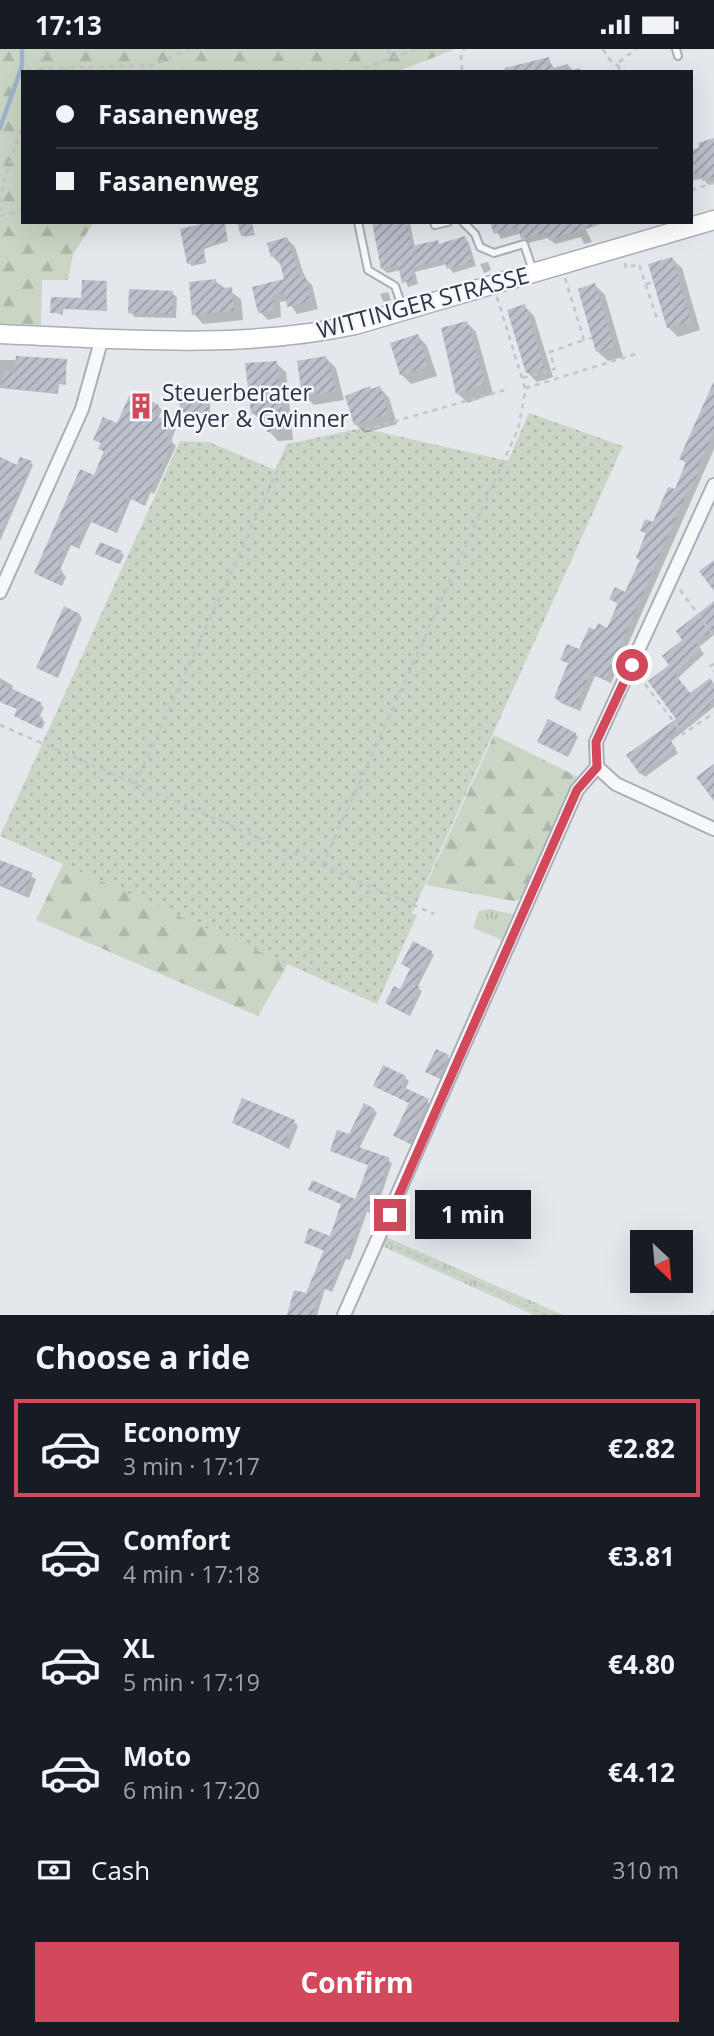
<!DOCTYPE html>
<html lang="en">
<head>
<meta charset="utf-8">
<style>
  :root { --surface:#171b24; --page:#242831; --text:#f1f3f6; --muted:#9ea1a6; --line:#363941; --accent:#d1495b }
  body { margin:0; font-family:"Open Sans",sans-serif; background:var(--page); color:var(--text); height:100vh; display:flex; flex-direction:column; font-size:26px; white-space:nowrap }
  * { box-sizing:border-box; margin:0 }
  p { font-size:23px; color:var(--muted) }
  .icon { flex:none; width:38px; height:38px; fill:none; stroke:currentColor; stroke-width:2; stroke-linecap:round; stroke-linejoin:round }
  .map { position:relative; height:1266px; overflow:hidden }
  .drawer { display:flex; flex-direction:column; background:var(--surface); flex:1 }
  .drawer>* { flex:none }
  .top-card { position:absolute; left:21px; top:21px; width:672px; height:154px; border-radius:0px; box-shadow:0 7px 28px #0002; display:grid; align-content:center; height:154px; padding:0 35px; background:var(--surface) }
  .needle { width:46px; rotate:154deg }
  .buttons { position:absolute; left:630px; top:1181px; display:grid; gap:14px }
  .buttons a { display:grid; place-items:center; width:63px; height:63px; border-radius:0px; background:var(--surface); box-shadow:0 7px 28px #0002; font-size:35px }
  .end { position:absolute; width:32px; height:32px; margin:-16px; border:9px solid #d1495b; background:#fff; box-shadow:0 0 0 4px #fff }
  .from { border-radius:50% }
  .bubble { position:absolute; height:49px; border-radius:0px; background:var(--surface); box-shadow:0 7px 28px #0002; font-size:23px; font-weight:700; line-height:49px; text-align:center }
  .top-card b { display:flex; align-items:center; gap:24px; height:66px; font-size:26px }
  .top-card b+b { border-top:2px solid var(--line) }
  .top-card i { width:18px; height:18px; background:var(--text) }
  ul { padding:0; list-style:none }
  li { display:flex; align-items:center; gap:21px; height:98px; margin:0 14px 10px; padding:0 21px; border:4px solid transparent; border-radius:0px }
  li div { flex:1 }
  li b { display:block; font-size:26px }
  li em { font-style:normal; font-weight:700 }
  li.on { border-color:var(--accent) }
  li>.icon { width:63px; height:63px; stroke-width:1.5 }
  h2 { padding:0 35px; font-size:32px; line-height:84px }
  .pay { display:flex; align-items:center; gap:18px; height:77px; padding:0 35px; font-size:26px }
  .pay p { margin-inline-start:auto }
  .button { display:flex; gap:14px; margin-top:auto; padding:14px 35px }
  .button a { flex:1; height:80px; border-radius:0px; background:var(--accent); color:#fff; font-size:28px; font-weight:700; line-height:80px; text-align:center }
  .status { display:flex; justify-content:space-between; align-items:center; height:49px; padding:0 35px; background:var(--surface); direction:ltr }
  .status svg { height:19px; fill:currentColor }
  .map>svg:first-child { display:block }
</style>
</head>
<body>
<div class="status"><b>17:13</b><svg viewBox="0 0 49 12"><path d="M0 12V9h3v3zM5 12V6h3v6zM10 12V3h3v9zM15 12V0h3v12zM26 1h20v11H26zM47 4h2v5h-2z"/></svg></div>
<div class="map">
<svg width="714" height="1266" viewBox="0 0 714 1266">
  <defs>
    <pattern id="grass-tufts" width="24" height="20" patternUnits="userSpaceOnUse" patternTransform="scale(1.75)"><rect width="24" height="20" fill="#c9d6c5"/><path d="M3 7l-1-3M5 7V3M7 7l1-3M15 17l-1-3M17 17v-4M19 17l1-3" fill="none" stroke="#adb8ab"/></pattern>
    <pattern id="forest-firs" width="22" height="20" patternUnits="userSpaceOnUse" patternTransform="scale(1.75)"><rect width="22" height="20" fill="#c9d6c5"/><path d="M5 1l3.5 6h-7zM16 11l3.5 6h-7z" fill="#adb8ab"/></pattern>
    <pattern id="park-dots" width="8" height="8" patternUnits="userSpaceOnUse" patternTransform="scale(1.75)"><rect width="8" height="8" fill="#c9d6c5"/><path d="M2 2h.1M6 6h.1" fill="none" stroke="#adb8ab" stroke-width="1.8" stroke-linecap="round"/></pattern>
    <pattern id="building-hatch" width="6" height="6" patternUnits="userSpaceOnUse" patternTransform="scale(1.75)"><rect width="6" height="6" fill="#bbc0ca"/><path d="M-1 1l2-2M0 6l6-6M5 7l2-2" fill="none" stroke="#989da6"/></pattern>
  </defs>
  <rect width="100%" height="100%" fill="#e4e7ec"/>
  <!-- grass -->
  <g fill="url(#grass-tufts)">
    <polygon points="489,860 513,865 502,891 473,879 479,862"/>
    <polygon points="386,1188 563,1266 534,1266 382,1197"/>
  </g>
  <!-- forest -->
  <g fill="url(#forest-firs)">
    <polygon points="0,0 455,0 396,23 23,23 23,173 94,173 73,205 68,231 42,231 41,276 0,275"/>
    <polygon points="494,686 578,728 522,850 514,852 426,836"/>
    <polygon points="63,815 288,915 258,967 36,871"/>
  </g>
  <!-- park -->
  <polygon fill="url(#park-dots)" points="529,364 623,397 412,864 417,866 377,955 0,787 180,392 209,393 275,421 287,395 362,379 508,412"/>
  <!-- shadow -->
  <g fill="#0003">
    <polygon points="548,10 554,19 567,15 573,21 579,19 583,23 495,23"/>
    <polygon points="714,91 714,134 708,136 703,129 691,132 691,103"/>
    <polygon points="224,173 228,192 204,200 206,214 191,217 182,181"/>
    <polygon points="239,173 252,173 255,186 244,188"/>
    <polygon points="373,173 410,173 415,199 437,193 441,196 465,189 469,194 476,217 453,224 447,215 415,223 418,235 408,238 401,221 387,224 382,219"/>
    <polygon points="492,173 582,173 592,193 584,195 581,188 555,195 548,189 528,194 522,184 501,190"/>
    <polygon points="287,190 295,198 305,229 312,236 318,260 297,265 288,252 280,253 281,268 268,271 260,263 254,239 286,232 281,216 273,208"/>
    <polygon points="672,210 682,219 700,281 678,288 668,278"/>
    <polygon points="488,213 491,221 484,224 480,215"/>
    <polygon points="215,232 241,250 243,271 203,275 194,265"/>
    <polygon points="106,234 107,262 63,260 63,266 52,263 53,250 82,251"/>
    <polygon points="595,236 605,246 623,308 608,312 598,303 580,241"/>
    <polygon points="388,243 391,251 384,254 380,245"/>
    <polygon points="172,244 177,248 176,269 135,268 130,263"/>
    <polygon points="524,257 534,267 553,328 537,333 527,323"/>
    <polygon points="467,274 476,283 493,345 468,354 458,345 443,280"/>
    <polygon points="418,287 427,297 437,327 411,335 401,325"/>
    <polygon points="326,309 336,319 344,351 314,356 304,346"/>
    <polygon points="0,311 66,311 66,336 59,335 58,345 0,339"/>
    <polygon points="276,314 286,323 293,391 278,392 269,382 269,374 263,374 253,364"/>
    <polygon points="714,337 714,400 611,634 595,627 580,662 561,654 556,649 570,616 562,610 580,603 596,583 608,581 619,556 611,550 626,545 641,512 647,486 642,481 654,475 676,443 687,415 681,410"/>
    <polygon points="192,338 195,350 210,352 210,364 181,363"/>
    <polygon points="370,338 373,341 380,339 389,349 397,375 365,384 355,375"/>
    <polygon points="158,357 162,361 158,370 176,380 171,392 176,397 154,445 151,443 145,457 131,450 117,484 91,473 79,500 71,496 60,521 66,528 62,537 40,527 36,524 95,428 105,404 100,399 102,395 95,390"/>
    <polygon points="0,410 18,418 31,414 33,416 0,492"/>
    <polygon points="121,504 124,506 120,515 100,507"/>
    <polygon points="714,554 714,586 699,598 704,605 678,629 690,645 714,636 714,658 670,693 678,704 645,728 641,724 678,670 671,616 685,591"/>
    <polygon points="79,566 82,569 58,629 41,621 38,619"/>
    <polygon points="0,629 13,637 11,641 44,658 39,669 45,673 42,680 19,669 16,667 19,661 0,653"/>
    <polygon points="575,685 578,688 568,708 542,695"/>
    <polygon points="0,812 36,830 29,849 0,837"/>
    <polygon points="431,903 434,906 417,939 422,942 410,967 390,957 387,954 401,942"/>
    <polygon points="448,1008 451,1011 441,1030 430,1025"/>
    <polygon points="405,1029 409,1032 405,1041 432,1056 413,1097 395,1086 410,1055 376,1036"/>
    <polygon points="374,1061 377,1064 359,1100 392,1114 375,1165 367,1163 350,1211 346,1210 332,1243 325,1240 317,1266 291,1266 307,1247 326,1203 306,1193 331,1189 343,1156 310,1140 356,1152 370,1117 332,1101"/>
    <polygon points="234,1073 294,1073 298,1077 289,1100"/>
  </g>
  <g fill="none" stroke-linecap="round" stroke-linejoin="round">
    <!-- stream -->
    <polyline stroke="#9fb4cc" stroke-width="4.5" points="0,79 22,17 22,0"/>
  </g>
  <!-- building -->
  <g fill="url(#building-hatch)">
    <polygon points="549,8 553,23 506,23 505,19"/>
    <polygon points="714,89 714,128 702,132 699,123 691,126 691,101 699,99 698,94"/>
    <polygon points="210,173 225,173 227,190 202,198 205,212 187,215 180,180"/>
    <polygon points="237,173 251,173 254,184 241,187"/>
    <polygon points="372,173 407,173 412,197 438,191 439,195 465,187 472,213 447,220 444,210 412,219 414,231 402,234 398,216 381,220"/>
    <polygon points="490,173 599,173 599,176 549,191 547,183 521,190 518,178 494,185"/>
    <polygon points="287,188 300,227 305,226 311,252 287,258 285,244 273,246 274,261 258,264 252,238 284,230 278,207 271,208 267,194"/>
    <polygon points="672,208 691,272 667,279 648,215"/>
    <polygon points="216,230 217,240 232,238 234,262 192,266 189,233"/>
    <polygon points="82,231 107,232 105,261 62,259 62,264 50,264 51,248 81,249"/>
    <polygon points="595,234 614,298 596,303 578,240"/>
    <polygon points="129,240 173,242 172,265 128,264"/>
    <polygon points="525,255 544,319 526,324 507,261"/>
    <polygon points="467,272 485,335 456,345 441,279"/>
    <polygon points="418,285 428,318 400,326 390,294"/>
    <polygon points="16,307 67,310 65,334 57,334 57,344 1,338 4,321 15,323"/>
    <polygon points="326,307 336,342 302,347 297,312"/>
    <polygon points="277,312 284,382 267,383 267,365 251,365 245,314"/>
    <polygon points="714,332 714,382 697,420 699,421 690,444 687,443 606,630 590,623 575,658 554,649 568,614 560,611 567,595 579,600 589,578 595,581 598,574 607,579 618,554 609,550 615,538 625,543 640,511 636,509 646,484 640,482 645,470 653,473 668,438 675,440 686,413 679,410"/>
    <polygon points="179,337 193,337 193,348 209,348 209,362 180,363"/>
    <polygon points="370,337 371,340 380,337 389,365 354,376 345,347"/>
    <polygon points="131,343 159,356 154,366 174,375 167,389 173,392 150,442 147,441 142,454 128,448 113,482 87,470 75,497 67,494 58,516 63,523 58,535 34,524 80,420 94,426 104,402 98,400 101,394 93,391 103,368 117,374"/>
    <polygon points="0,408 17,416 20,408 32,412 0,484"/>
    <polygon points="100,493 122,502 117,514 95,505"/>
    <polygon points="714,511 714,542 699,522"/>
    <polygon points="714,552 714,580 696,593 701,600 675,625 690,644 710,629 714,635 714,651 709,654 711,657 668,688 676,699 640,725 626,706 676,670 648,632 669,616 662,607 682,591 676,582"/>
    <polygon points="64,557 80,565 56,627 36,619"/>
    <polygon points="0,634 42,654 37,666 43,669 39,679 14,667 17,660 0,653"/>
    <polygon points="548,670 576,684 565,706 537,693"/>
    <polygon points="714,715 714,752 696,728"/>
    <polygon points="0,811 33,824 24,845 0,835"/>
    <polygon points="413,892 432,902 415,935 420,938 407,965 385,954 394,937 400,940 410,920 401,915"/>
    <polygon points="436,1000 449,1006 438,1029 425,1023"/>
    <polygon points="383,1016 406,1027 401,1037 429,1050 409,1094 393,1087 409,1054 373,1037"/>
    <polygon points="242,1049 295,1071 284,1096 232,1074"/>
    <polygon points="364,1054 375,1060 356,1097 390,1109 372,1163 364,1161 346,1209 343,1208 329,1241 322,1238 313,1266 287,1266 294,1241 306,1244 324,1201 304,1194 309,1179 330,1187 341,1155 308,1141 312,1131 355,1150 359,1141 368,1116 330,1102 337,1081 349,1085"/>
  </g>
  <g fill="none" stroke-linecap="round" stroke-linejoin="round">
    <!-- service casing -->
    <g stroke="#a9aeb7" stroke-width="10">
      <g id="service">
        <polyline points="676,0 678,7"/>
        <polyline points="358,173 368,221 395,237 403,260"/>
        <polyline points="434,173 435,176 448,173"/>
        <polyline points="463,173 475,185 480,198 494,204 524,195 533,222"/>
      </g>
    </g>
    <!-- minor casing -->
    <g stroke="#a9aeb7" stroke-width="16">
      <g id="minor">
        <polyline points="0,543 82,360 102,289"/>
        <polyline points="597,718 616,735 714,780"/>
        <polyline points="344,1266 577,741 597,718 596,693 714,436"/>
      </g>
    </g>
    <!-- secondary casing -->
    <g stroke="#a9aeb7" stroke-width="21">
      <path id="secondary" d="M0,285C118,290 239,301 355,276L714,171"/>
    </g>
    <!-- path -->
    <g stroke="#c2c5cb" stroke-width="2.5" stroke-dasharray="5 5" stroke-linecap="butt">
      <polyline points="389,0 389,10"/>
      <polyline points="603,0 610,11 626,23"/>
      <polyline points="39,20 154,16 190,0"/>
      <polyline points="462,21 461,7 464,0"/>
      <polyline points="38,23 45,0"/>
      <polyline points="355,23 416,0"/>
      <polyline points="619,23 619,13 636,0"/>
      <polyline points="691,141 714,134"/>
      <polyline points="0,163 3,135 23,73"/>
      <polyline points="0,167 23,161"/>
      <polyline points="625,214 626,219 639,215 656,267 663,265"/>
      <polyline points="565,229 584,291 592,289"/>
      <polyline points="646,235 653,233"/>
      <polyline points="497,248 525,339"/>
      <polyline points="523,329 555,320 550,303 584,291"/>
      <polyline points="680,541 714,587"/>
      <polyline points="714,615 710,617 714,622"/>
      <polyline points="639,627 683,685 714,664"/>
      <polyline points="0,676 434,865"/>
      <polyline points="135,735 289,396 343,387 505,341"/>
      <polyline points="322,817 518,380 526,339 636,305"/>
      <polyline points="388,1194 547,1266"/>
      <polyline points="711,1266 714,1260"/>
    </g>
    <!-- service -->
    <use href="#service" stroke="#f7f8fa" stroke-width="6"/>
    <!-- minor -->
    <use href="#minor" stroke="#f7f8fa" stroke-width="12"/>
    <!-- secondary -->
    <use href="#secondary" stroke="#fff" stroke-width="18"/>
  </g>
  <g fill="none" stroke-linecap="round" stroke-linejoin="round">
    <!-- route -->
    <polyline stroke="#d1495b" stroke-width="9" points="390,1166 577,741 597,718 596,693 632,616"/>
  </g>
  <!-- icons -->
  <defs>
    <g id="building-bare" transform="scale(2.1)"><path d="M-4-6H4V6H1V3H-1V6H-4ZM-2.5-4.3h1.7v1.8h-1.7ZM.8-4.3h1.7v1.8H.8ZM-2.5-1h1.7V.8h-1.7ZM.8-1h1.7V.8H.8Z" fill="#d1495b" stroke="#f4f6f9" stroke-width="2.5" paint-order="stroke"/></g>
  </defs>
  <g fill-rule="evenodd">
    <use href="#building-bare" x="141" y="357"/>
  </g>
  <g text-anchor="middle" stroke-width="5" stroke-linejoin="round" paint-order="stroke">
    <!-- street labels -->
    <g font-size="23" fill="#2b3445" stroke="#f4f6f9">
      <text transform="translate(423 254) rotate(-15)" y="8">WITTINGER STRASSE</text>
    </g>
    <!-- poi labels -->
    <g font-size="23" fill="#2b3445" stroke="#f4f6f9" text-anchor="start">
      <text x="162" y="352">Steuerberater<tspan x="162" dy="26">Meyer &amp; Gwinner</tspan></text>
    </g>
  </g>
</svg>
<div class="buttons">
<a><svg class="needle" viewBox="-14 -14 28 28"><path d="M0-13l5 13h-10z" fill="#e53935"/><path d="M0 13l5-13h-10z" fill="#9ea1a6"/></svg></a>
</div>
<i class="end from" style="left:632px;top:616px"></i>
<i class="end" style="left:390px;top:1166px"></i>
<div class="bubble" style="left:415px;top:1141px;width:116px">1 min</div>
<div class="top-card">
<b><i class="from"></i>Fasanenweg</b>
<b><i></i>Fasanenweg</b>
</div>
</div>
<section class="drawer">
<h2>Choose a ride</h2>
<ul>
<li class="on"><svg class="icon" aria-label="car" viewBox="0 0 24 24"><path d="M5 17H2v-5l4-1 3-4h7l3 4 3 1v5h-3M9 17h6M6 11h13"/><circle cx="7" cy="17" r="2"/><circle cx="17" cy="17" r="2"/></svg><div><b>Economy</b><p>3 min · 17:17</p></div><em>€2.82</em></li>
<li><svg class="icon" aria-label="car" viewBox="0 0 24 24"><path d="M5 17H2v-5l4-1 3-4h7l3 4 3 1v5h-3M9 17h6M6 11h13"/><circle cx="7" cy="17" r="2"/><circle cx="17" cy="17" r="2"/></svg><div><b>Comfort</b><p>4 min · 17:18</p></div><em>€3.81</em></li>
<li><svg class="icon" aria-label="car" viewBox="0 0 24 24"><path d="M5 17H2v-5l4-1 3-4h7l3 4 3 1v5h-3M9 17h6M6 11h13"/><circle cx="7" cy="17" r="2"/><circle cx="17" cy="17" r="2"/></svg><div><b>XL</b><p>5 min · 17:19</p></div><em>€4.80</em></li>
<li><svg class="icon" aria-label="car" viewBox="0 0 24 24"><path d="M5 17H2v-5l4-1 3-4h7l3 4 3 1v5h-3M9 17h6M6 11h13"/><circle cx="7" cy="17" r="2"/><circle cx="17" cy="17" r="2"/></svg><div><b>Moto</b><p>6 min · 17:20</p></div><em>€4.12</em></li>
</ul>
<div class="pay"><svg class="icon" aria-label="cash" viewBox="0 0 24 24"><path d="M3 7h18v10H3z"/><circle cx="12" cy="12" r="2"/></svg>Cash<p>310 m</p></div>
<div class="button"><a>Confirm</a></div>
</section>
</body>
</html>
